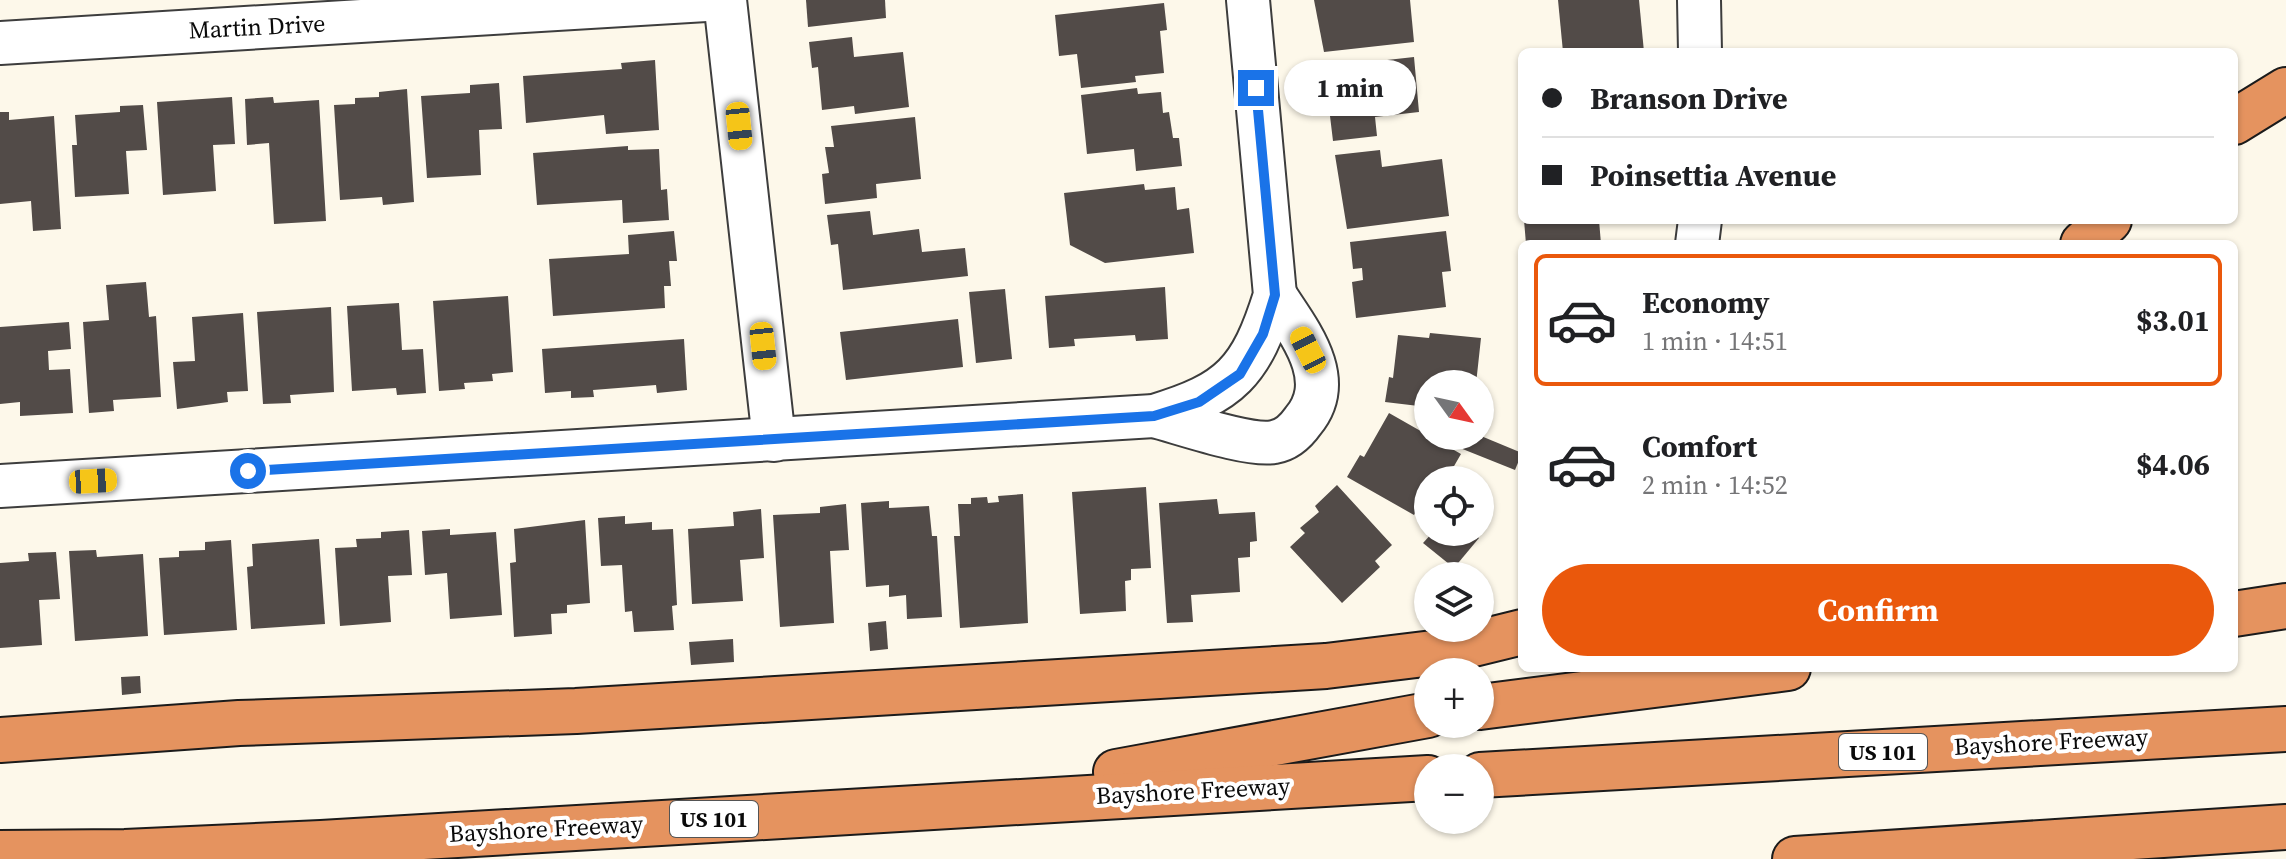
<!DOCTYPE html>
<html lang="en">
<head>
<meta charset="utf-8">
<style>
  :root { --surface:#fff; --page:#f6f6f6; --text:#202124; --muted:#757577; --line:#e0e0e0; --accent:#ea580c }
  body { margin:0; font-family:"Source Serif 4",serif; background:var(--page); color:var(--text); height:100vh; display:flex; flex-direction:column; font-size:30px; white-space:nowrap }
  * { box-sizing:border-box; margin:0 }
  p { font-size:26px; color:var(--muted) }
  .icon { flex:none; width:44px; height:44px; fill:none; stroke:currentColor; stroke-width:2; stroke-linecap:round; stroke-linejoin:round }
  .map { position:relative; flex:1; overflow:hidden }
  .side { position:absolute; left:1518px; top:240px; width:720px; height:432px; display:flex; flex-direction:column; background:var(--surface); border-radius:12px; box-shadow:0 2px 6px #0004 }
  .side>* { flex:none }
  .guide { position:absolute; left:1518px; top:48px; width:720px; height:176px; border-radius:12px; box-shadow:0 2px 6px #0004; display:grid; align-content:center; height:176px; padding:0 24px; background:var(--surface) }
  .needle { width:52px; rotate:123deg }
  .fabs { position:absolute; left:1414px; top:370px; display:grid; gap:16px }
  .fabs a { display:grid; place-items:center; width:80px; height:80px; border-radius:50%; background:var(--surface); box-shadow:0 2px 6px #0004; font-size:40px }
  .end { position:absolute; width:36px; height:36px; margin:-18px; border:10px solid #1a73e8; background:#fff; box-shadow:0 0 0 4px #fff }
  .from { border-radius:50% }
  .bubble { position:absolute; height:56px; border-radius:28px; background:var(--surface); box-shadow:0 2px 6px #0004; font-size:26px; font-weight:700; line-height:56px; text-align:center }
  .car { position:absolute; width:24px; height:48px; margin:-24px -12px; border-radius:10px; box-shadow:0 0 6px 2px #0007; background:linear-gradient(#f5c518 24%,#345 0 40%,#f5c518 0 76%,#345 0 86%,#f5c518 0) }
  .guide b { display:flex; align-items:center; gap:28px; height:76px; font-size:30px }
  .guide b+b { border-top:2px solid var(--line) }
  .guide i { width:20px; height:20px; background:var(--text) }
  ul { padding:14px 0 0; list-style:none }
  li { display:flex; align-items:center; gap:24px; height:132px; margin:0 16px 12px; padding:0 8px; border:4px solid transparent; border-radius:12px }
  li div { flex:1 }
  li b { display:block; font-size:30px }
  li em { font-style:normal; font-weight:700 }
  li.active { border-color:var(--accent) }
  li>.icon { width:72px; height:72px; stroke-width:1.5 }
  .cta { display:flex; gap:16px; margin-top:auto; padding:16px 24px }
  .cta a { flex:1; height:92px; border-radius:48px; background:var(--accent); color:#fff; font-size:32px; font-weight:700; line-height:92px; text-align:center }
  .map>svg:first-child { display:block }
</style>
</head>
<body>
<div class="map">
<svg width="2286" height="859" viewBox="0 0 2286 859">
  <rect width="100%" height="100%" fill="#fdf8ea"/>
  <!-- building -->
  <g fill="#524b48">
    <polygon points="806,0 885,0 886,18 808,27"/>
    <polygon points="1314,0 1410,0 1414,42 1324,52"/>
    <polygon points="1558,0 1639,0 1644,52 1563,52"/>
    <polygon points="1164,3 1167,30 1160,31 1164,73 1135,76 1136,82 1081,88 1077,54 1059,56 1055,15"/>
    <polygon points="852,37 854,57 903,52 909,107 855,114 854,106 822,110 818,67 812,68 809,42"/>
    <polygon points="1414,57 1419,112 1375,117 1377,136 1333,141 1330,116 1338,115 1333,66"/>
    <polygon points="655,60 659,130 606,134 604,115 526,123 523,76 622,69 621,63"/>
    <polygon points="499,83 502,129 479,130 481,175 427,178 421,96 470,93 470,85"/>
    <polygon points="1137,88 1138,94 1161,92 1163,113 1169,112 1173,138 1179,138 1182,166 1136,171 1134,149 1087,154 1081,95"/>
    <polygon points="407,89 414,202 383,205 382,197 340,200 334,105 355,104 355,98 379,97 379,92"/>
    <polygon points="232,97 235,144 213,145 216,191 163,195 157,102"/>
    <polygon points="273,97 274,103 319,100 326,221 274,224 269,143 247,145 245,99"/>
    <polygon points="143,105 147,150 126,151 129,194 75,197 72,145 77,145 75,115 120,112 120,106"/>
    <polygon points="0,112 9,112 9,120 54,116 61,229 33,231 31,201 0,204"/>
    <polygon points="915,117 921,179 876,184 877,198 825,204 822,174 829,173 825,147 834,147 831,126"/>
    <polygon points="628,146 628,150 659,149 661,190 667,189 669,220 623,223 622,200 537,205 533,153"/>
    <polygon points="1380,150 1382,167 1442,159 1449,216 1347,229 1335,155"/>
    <polygon points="1144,184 1145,190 1175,187 1177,210 1189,208 1194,253 1105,263 1070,245 1064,193"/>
    <polygon points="870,211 873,235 919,229 922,252 965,248 968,276 843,290 838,244 831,245 827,215"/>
    <polygon points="1524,220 1599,220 1601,244 1526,244"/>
    <polygon points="674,231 677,261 669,261 671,286 664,286 665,308 553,316 549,259 629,254 628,235"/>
    <polygon points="1446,231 1451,271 1442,272 1446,307 1356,318 1352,282 1363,280 1362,268 1353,269 1350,242"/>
    <polygon points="146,282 149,317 156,316 161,397 113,400 114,411 89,413 83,322 109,320 106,285"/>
    <polygon points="1165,287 1168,339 1136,341 1135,335 1074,339 1075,346 1049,348 1045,296"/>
    <polygon points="1005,289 1012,359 976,363 969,292"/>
    <polygon points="508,296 513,372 492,374 493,381 464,383 465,389 439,391 433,301"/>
    <polygon points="399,303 402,350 423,349 426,393 397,395 396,388 352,391 347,306"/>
    <polygon points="331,307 334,392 290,395 291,403 263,404 257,312"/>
    <polygon points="243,313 248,391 227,392 228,402 177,409 173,362 195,361 192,317"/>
    <polygon points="958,319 963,367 846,380 840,332"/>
    <polygon points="69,322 71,349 48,351 49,370 70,369 73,413 20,416 20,402 0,404 0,327"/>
    <polygon points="1430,333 1481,338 1476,384 1428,384 1427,407 1385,402 1389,377 1393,378 1398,335 1429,338"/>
    <polygon points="684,339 687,390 657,393 656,385 593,390 594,397 571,398 571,391 545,393 542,349"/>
    <polygon points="1389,413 1461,454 1446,480 1428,480 1428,497 1425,495 1414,515 1347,477 1360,455 1364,457"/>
    <polygon points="1464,436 1481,436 1522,453 1515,470 1460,448"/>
    <polygon points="1337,485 1392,545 1375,561 1380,567 1342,603 1290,547 1305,533 1300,528 1319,512 1315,506"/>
    <polygon points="1146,487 1151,568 1131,569 1131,580 1125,581 1126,611 1080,614 1072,492"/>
    <polygon points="1023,494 1028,623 960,628 954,536 960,536 958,504 971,504 971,498 987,497 988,503 999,502 998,496"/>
    <polygon points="1217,499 1219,514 1255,512 1257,541 1250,542 1250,557 1238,558 1240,592 1191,595 1193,622 1167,623 1159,503"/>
    <polygon points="889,501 889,508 929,506 932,536 937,536 942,617 907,619 906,595 889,597 889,585 866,587 861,503"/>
    <polygon points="846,504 849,550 830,551 834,623 780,627 773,515 820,513 820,507"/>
    <polygon points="761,509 764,558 740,560 743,601 692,604 688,529 734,526 733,512"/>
    <polygon points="625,516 625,524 652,522 652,530 673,529 677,605 672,606 674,630 634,632 632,611 625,612 622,565 601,566 598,518"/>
    <polygon points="585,520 590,603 567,605 567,613 551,614 552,634 514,637 510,563 516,562 514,529"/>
    <polygon points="450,529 450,535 496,532 502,615 450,619 447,573 425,575 422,531"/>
    <polygon points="409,530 412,575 388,576 391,622 340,626 335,548 357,547 356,539 381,538 381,532"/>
    <polygon points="1433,532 1471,532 1479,538 1454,568 1423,543"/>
    <polygon points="319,539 325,624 251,629 247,567 253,566 252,544"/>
    <polygon points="231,540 237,630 164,635 159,558 179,557 179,551 205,550 205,542"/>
    <polygon points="96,550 97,557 143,554 148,636 75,641 69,551"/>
    <polygon points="56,552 60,599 39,600 42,645 0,648 0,563 29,561 28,553"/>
    <polygon points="886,621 888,649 870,651 868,623"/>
    <polygon points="733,639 734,662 691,665 689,642"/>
    <polygon points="140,676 141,693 122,695 121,677"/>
  </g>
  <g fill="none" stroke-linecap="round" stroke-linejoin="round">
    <!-- street casing -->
    <g stroke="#3d3d3d" stroke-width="46">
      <g id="street">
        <polyline points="725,0 774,440"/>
        <polyline points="1699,0 1700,52"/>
        <polyline points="0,43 706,0"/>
        <polyline points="1697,244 1700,220"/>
        <path d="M1154,416C1181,423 1250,447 1274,442C1286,440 1296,431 1303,421C1338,379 1299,332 1275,295"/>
        <path d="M0,486L1154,416C1231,393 1251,372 1275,295L1248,0"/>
      </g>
    </g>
    <!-- highway casing -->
    <g stroke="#1b1b1b" stroke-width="48">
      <g id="highway">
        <polyline points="2234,122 2286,90"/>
        <polyline points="2083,244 2109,220"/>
        <polyline points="2234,614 2286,606"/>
        <polyline points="1480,707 1788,668"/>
        <polyline points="0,740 239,723 576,711 1326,666 1441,652 1522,632"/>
        <polyline points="1116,772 1428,715"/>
        <polyline points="1480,775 2286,729"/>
        <polyline points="0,853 125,852 321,843 1428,778"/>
        <polyline points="1795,859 2286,827"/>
      </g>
    </g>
    <!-- street -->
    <use href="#street" stroke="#fff" stroke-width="42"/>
    <!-- highway -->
    <use href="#highway" stroke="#e5935f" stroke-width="44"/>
  </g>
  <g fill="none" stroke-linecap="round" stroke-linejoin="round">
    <!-- route -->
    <polyline stroke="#1a73e8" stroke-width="10" points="248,471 1154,416 1199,402 1240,374 1263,334 1275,295 1256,88"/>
  </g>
  <g text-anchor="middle" stroke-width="8" stroke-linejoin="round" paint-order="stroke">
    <!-- shield labels -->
    <g fill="#fff" stroke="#545454" stroke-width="2">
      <rect x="1839" y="734" width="88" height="36" rx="6"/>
      <rect x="670" y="801" width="88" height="36" rx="6"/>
    </g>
    <g font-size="22" font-weight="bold" fill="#0a0a0a">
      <text x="1883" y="760">US 101</text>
      <text x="714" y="827">US 101</text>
    </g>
    <!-- street labels -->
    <g font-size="24" fill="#0a0a0a" stroke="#fff">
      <text transform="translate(257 27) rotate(-3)" y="8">Martin Drive</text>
      <text transform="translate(2051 742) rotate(-3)" y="8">Bayshore Freeway</text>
      <text transform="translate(1193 791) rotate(-3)" y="8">Bayshore Freeway</text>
      <text transform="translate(546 829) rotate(-3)" y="8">Bayshore Freeway</text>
    </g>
  </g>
</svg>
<div class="fabs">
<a><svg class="needle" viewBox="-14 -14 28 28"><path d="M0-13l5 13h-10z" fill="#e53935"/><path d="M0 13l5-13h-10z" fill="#757577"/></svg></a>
<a><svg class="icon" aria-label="locate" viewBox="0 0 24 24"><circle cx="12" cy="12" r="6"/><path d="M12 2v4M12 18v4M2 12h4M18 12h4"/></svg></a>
<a><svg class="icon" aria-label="layers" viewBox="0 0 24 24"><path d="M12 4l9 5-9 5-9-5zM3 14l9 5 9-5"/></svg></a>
<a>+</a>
<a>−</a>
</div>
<i class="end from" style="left:248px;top:471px"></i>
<i class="end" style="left:1256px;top:88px"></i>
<div class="bubble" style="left:1284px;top:60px;width:132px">1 min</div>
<i class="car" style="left:739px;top:126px;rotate:174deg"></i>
<i class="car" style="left:763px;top:346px;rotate:174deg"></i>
<i class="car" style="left:1308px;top:350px;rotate:333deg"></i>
<i class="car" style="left:93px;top:481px;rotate:87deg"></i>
<div class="guide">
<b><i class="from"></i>Branson Drive</b>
<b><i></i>Poinsettia Avenue</b>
</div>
<section class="side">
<ul>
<li class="active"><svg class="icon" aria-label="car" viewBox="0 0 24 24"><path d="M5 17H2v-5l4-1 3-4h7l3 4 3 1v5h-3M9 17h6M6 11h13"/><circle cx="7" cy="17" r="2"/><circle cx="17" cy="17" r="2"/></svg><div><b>Economy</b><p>1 min · 14:51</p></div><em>$3.01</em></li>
<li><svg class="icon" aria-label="car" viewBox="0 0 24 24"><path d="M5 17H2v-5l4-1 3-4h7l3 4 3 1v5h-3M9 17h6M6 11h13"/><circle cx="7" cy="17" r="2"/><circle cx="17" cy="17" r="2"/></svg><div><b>Comfort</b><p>2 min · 14:52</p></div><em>$4.06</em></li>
</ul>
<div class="cta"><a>Confirm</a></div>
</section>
</div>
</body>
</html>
